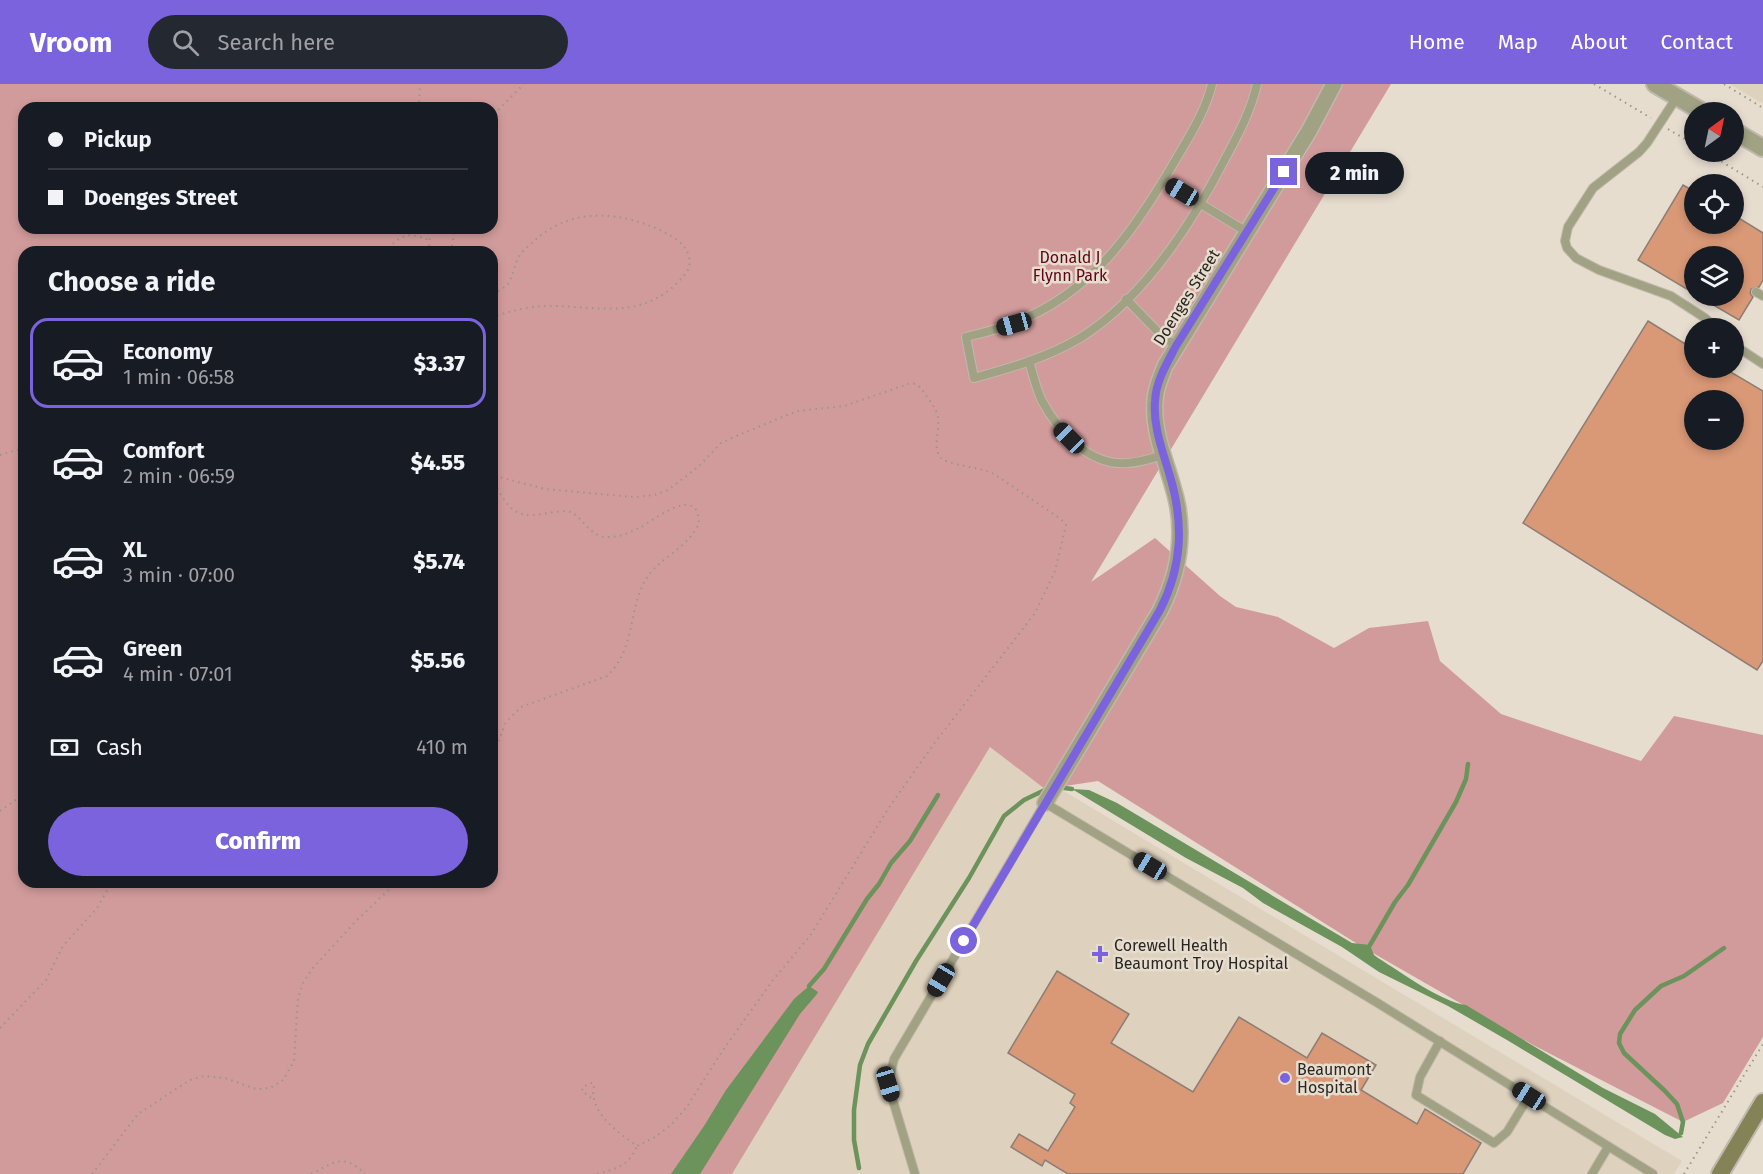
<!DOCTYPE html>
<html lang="en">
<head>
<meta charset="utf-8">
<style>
  :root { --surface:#171b24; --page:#242831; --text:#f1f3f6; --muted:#9ea1a6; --line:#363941; --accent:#7b63de }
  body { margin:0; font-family:"Fira Sans",sans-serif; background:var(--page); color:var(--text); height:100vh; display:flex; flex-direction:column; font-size:22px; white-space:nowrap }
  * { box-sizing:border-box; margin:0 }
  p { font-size:20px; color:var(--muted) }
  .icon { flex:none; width:33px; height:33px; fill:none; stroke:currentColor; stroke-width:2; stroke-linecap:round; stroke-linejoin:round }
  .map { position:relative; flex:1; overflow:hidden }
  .drawer { position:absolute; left:18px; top:162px; width:480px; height:642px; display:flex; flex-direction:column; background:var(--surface); border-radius:18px; box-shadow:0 3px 9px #0003 }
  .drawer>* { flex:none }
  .hud { position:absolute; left:18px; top:18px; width:480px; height:132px; border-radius:18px; box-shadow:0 3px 9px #0003; display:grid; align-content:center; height:132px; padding:0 30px; background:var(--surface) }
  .needle { width:39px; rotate:33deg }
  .buttons { position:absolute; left:1684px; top:18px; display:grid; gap:12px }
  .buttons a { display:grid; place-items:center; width:60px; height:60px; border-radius:50%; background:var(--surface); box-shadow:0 3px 9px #0003; font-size:30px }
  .end { position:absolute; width:27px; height:27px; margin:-14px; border:8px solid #7b63de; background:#fff; box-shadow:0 0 0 3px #fff }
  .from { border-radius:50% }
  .bubble { position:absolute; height:42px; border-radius:21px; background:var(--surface); box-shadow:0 3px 9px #0003; font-size:20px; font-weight:800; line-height:42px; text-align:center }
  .car { position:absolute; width:18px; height:36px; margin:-18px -9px; border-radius:8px; box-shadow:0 0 4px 2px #0007; background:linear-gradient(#222 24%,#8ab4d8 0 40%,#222 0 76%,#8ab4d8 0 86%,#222 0) }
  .hud b { display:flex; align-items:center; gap:21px; height:57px; font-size:22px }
  .hud b+b { border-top:2px solid var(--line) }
  .hud i { width:15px; height:15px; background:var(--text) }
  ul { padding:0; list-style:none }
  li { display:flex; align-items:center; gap:18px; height:90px; margin:0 12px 9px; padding:0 18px; border:3px solid transparent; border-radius:18px }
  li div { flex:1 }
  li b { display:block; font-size:22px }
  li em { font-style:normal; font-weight:800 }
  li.selected { border-color:var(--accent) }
  li>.icon { width:54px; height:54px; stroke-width:1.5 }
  h2 { padding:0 30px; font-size:27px; line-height:72px }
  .pay { display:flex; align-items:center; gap:15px; height:66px; padding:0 30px; font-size:22px }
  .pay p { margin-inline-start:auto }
  .cta { display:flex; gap:12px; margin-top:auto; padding:12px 30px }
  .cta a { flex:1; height:69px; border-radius:36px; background:var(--accent); color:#fff; font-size:24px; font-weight:800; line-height:69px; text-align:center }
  header { display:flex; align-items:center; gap:36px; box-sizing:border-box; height:84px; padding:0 30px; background:var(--accent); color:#fff }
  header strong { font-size:28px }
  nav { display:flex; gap:33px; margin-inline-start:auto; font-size:21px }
  .search { width:420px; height:54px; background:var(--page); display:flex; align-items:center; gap:15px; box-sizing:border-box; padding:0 21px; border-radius:33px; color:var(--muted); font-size:22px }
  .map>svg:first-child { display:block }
</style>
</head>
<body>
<header>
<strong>Vroom</strong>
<div class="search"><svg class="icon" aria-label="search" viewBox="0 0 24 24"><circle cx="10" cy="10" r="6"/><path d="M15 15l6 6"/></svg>Search here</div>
<nav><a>Home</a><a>Map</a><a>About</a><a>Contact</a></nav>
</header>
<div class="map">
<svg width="1763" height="1090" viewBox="0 0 1763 1090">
  <rect width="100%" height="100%" fill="#e6ddcf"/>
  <!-- built -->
  <g fill="#ded1bd">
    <polygon points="1730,0 1763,0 1763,20"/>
    <polygon points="990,663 1682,1077 1674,1090 732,1090"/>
  </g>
  <!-- green -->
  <path fill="#d29b9b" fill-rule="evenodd" d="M0,0H1391L1091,498L1155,454L1220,512L1236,523L1278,533L1334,564L1369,544L1428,537L1440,577L1501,630L1641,677L1674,632L1763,651V953L1723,1019L1683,1038L1533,961L1359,861L1098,697L1045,705L990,663L732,1090H0ZM24,24H492V144H24ZM24,168H492V798H24Z"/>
  <!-- water -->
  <g fill="#6b935b">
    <path d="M1072,705L1089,706L1117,719L1352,859L1370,861L1374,871L1378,874C1401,888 1441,918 1466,921L1603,1004L1655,1030L1683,1053L1675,1055L1665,1051L1507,956L1448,922L1379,888L1342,863L1263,819L1243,804L1186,774Z"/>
    <polygon points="809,902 818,908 817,910 800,930 700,1090 671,1090 704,1042 726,1006 794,915"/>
  </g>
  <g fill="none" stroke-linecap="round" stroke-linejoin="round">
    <!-- stream -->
    <g stroke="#6b935b" stroke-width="4.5">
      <polyline points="1057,703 1072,705"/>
      <polyline points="1370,861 1395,818 1408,801 1456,718 1466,695 1468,680"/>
      <polyline points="809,902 824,885 867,815 879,800 891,779 910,757 938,711"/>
      <polyline points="1681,1049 1683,1038 1677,1020 1665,1007 1624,969 1619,959 1620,950 1635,926 1661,902 1684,892 1724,864"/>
      <polyline points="859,1084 854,1056 854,1026 860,981 868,960 916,877 969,794 1004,732 1024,716 1049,704"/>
    </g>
  </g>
  <!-- building -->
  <g fill="#d99876" stroke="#8c7e76" stroke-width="1.5" fill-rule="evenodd">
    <polygon points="1683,101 1695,108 1695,140 1734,140 1734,131 1763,149 1763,196 1759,203 1751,205 1750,209 1753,213 1739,236 1698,212 1734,212 1734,172 1695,172 1695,210 1638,176"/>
    <path d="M1648,237L1695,266V284H1724L1763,307V577L1757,586L1523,439ZM1695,316H1734V356H1695Z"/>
    <polygon points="1057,887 1129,930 1111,959 1193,1008 1239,933 1307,974 1322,949 1376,981 1361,1006 1417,1040 1425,1025 1481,1059 1463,1090 1068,1090 1045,1076 1042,1082 1011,1063 1019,1050 1048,1067 1075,1023 1070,1019 1075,1010 1008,969"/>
  </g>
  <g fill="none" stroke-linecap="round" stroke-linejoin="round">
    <!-- service casing -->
    <g stroke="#c0b8ac" stroke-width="10">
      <g id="service">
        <path d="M1212,0C1205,29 1187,56 1172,82C1132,150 1091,209 1014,239C999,245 982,249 966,253L974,294C1011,284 1048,273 1080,254C1143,215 1192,139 1225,75C1238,51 1251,27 1257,0"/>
        <polyline points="1677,13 1647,59 1639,68 1593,104 1568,143 1565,157 1567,164 1576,174 1599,186 1671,212 1705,234 1716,244"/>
        <polyline points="1163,97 1247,148"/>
        <polyline points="1756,208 1763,212"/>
        <polyline points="1126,215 1160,250 1176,262"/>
        <polyline points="1734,261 1763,280"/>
        <path d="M1029,277C1033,290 1036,305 1042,317C1059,348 1089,382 1127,379C1139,379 1152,374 1164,371"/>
        <polyline points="1440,957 1420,993 1416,1011 1494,1059 1507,1048 1529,1012"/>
        <polyline points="915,1090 888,1000 894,975 1045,719 1376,918 1653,1090"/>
        <polyline points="1592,1090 1608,1063"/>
      </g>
    </g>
    <!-- minor casing -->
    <g stroke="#c0b8ac" stroke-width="18">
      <path id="minor" d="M1045,719L1160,527C1176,495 1184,460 1178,424C1172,389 1152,354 1155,317C1155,305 1161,293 1165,282L1309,47L1334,0"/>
    </g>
    <!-- tertiary casing -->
    <g stroke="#c0b8ac" stroke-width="20">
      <g id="tertiary">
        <polyline points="1655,0 1703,28"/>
        <polyline points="1734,47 1763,64"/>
      </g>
    </g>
    <!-- secondary casing -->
    <g stroke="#c0b8ac" stroke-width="20">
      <polyline id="secondary" points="1720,1090 1763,1018"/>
    </g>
    <!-- path -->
    <g stroke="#9c958a" stroke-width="2" stroke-dasharray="1.5 4.5" stroke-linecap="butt">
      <polyline points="1594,0 1651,34"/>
      <polyline points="1724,0 1763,24"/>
      <polyline points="419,24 420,0"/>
      <polyline points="492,36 497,27 524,0"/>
      <polyline points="1668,45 1695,61"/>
      <polyline points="1706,68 1763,103"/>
      <path d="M384,168C402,151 406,147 429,156"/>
      <polyline points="429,168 430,144"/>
      <polyline points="451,168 455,144"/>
      <path d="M492,209C516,203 510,186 520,171C523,166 529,162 533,158C571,122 621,127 664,148C675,154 686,160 689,173C692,183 686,190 679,197C636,242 585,217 532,223C518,225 505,229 492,233"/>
      <polyline points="0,371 24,364"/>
      <polyline points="492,385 495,392 492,402"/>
      <path d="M495,392L545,405L633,413L654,411L668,406L698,383L721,359L734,353L787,331L798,327L844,322L911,299C918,300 921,304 925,310C930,317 937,325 938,334C940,347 932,364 941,374C948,381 981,383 994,390L1061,435L1066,441L1055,487L1035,529L933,661L888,725L810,852L773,896L723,966L686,1024L671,1041L655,1053L637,1062C621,1050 599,1036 594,1015C592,1010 594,1005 594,1000L591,999L583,1003L582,1007L594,1016"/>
      <path d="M492,674L506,638L521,623L607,592C637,564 627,523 648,492C660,475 682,466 694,448C698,443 700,438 698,431C692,405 652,437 641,443C631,448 621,453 610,453C587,455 582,427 565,427C558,427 550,429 542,430C513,435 508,422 494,399"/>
      <polyline points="0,727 24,710"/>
      <polyline points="0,944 46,896 63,862 97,824 112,798"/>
      <polyline points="92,1090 138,1030 190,996 204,992 225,994 256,1005 270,1004 283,996 294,977 298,914 303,899 311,886 356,837 397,798"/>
      <path d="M311,1090C335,1078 343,1069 365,1090"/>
      <path d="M597,1090C616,1085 630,1081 637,1062"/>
      <polyline points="1684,1090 1763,960"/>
    </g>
    <!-- service -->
    <use href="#service" stroke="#a1a184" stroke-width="8"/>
    <!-- minor -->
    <use href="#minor" stroke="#a1a184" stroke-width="15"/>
    <!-- tertiary -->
    <use href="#tertiary" stroke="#a1a184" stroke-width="16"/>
    <!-- secondary -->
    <use href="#secondary" stroke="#848357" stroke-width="16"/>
  </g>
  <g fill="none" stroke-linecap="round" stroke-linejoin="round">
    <!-- route -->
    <path stroke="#7b63de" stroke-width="8" d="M964,857L1160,526C1183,481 1184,437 1169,389C1162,365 1153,342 1155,317C1156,297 1167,279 1176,262L1284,88"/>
  </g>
  <!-- markers -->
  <g fill="#7b63de" stroke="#e6ddcf" stroke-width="2">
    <path d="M1097 861h6v6h6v6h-6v6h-6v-6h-6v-6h6z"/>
    <circle cx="1285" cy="994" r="6"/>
  </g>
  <g text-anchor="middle" stroke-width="5" stroke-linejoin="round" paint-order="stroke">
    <!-- park labels -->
    <g font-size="16" fill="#5f0217" stroke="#e6ddcf">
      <text x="1070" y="179">Donald J<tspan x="1070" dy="18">Flynn Park</tspan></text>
    </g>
    <!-- street labels -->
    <g font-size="16" fill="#2a2621" stroke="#e6ddcf">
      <text transform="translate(1186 213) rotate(-58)" y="6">Doenges Street</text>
    </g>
    <!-- poi labels -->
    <g font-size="16" fill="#2a2621" stroke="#e6ddcf" text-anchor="start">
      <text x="1114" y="867">Corewell Health<tspan x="1114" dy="18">Beaumont Troy Hospital</tspan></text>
      <text x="1297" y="991">Beaumont<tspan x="1297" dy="18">Hospital</tspan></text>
    </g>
  </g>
</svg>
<div class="buttons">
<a><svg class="needle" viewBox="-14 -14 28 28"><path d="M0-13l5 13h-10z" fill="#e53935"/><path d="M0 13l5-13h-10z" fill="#9ea1a6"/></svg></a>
<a><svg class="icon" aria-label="locate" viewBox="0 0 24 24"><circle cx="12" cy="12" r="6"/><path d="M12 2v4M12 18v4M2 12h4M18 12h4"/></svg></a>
<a><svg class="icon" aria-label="layers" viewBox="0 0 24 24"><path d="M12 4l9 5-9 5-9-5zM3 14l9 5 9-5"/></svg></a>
<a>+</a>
<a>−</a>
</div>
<i class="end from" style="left:964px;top:857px"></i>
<i class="end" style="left:1284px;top:88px"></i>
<div class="bubble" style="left:1305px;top:68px;width:99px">2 min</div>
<i class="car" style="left:1182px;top:108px;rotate:301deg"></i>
<i class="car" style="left:1014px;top:240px;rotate:254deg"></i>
<i class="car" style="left:1069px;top:354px;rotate:315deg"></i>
<i class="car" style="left:1150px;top:782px;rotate:301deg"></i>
<i class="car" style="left:941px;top:896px;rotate:211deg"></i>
<i class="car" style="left:888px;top:1000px;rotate:163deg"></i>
<i class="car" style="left:1529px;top:1012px;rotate:302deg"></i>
<div class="hud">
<b><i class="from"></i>Pickup</b>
<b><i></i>Doenges Street</b>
</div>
<section class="drawer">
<h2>Choose a ride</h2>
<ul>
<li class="selected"><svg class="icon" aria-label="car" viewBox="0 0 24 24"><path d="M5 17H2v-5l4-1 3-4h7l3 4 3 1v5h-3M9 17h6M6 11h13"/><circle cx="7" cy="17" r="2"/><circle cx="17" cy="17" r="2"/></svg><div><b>Economy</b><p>1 min · 06:58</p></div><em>$3.37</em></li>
<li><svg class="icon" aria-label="car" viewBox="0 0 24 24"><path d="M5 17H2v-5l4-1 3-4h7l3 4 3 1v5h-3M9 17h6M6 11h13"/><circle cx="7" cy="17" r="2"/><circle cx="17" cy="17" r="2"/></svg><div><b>Comfort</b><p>2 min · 06:59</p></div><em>$4.55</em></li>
<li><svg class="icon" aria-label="car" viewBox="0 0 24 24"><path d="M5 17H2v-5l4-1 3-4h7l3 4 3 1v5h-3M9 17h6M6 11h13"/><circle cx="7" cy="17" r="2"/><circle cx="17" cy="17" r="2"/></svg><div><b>XL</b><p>3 min · 07:00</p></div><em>$5.74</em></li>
<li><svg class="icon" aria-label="car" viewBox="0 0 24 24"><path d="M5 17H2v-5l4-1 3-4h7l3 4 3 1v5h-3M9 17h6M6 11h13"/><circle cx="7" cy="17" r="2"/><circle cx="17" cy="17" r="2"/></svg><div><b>Green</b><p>4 min · 07:01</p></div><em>$5.56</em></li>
</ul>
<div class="pay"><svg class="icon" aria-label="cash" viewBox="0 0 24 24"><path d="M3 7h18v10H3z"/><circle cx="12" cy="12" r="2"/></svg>Cash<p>410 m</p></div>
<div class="cta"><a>Confirm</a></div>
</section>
</div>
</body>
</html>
